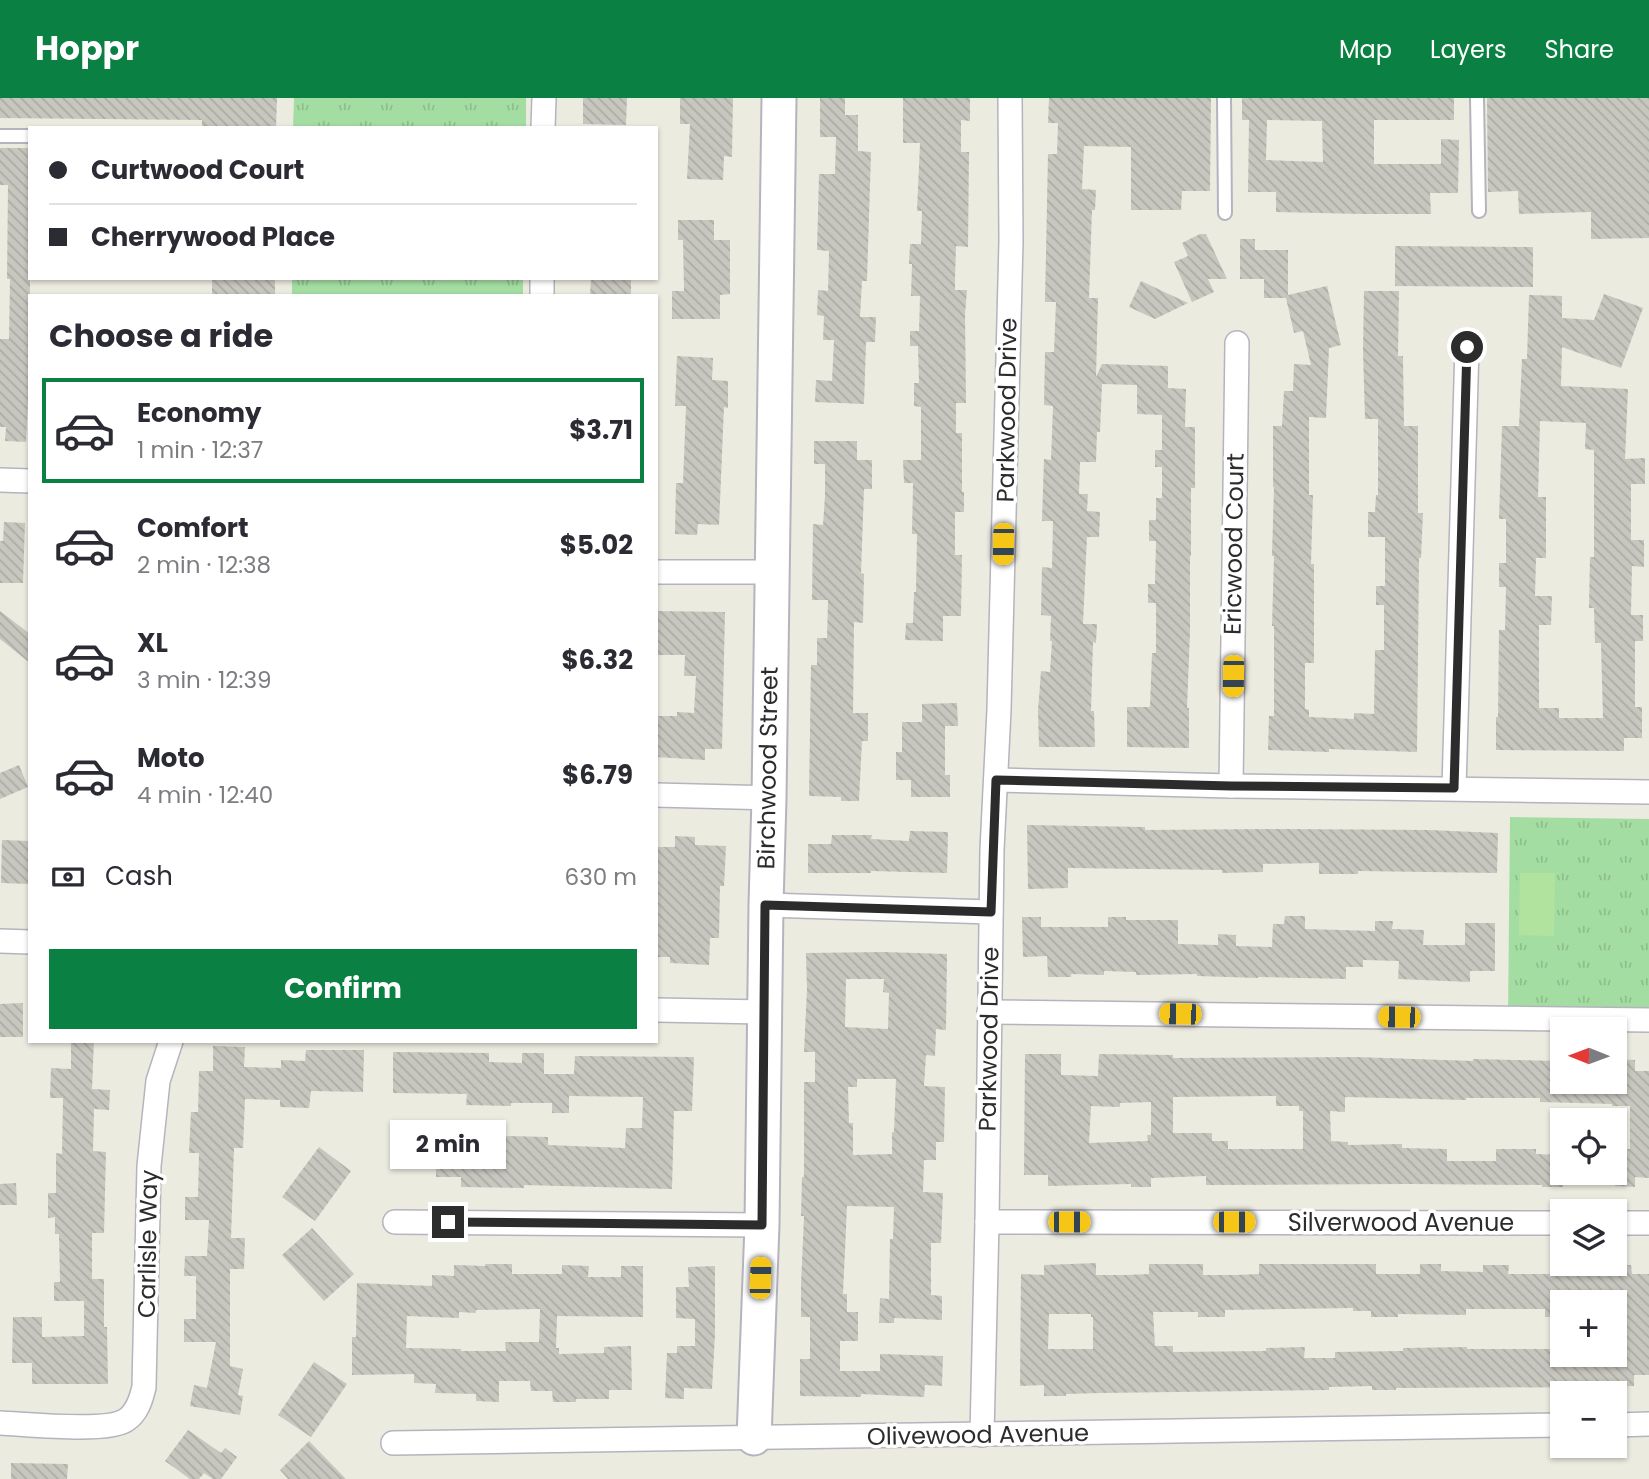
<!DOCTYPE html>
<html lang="en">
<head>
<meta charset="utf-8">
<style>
  :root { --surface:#fff; --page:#f2f2f3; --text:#2b2b33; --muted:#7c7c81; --line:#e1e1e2; --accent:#0b8043 }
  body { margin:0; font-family:Poppins,sans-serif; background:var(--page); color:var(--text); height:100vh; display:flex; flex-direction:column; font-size:26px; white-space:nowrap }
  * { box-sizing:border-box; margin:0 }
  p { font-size:23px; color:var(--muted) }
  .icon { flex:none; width:38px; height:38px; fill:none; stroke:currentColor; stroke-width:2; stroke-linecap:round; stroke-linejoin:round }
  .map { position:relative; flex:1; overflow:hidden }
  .drawer { position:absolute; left:28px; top:196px; width:630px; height:749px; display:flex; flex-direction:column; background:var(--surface); border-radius:0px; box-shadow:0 2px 5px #0004 }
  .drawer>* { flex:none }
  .banner { position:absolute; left:28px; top:28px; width:630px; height:154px; border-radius:0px; box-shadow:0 2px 5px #0004; display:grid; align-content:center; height:154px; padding:0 21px; background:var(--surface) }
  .needle { width:46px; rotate:271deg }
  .controls { position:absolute; left:1550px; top:919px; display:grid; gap:14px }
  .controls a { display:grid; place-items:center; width:77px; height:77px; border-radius:0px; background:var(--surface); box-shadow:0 2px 5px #0004; font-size:35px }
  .end { position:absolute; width:32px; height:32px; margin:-16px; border:9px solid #2c2c2c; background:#fff; box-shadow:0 0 0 4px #fff }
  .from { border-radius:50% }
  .bubble { position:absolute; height:49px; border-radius:0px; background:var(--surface); box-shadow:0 2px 5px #0004; font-size:23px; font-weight:700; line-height:49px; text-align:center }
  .car { position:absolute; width:21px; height:42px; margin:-21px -10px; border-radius:9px; box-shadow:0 0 5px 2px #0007; background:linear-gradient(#f5c518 24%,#345 0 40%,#f5c518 0 76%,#345 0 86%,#f5c518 0) }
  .banner b { display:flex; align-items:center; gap:24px; height:66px; font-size:26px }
  .banner b+b { border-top:2px solid var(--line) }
  .banner i { width:18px; height:18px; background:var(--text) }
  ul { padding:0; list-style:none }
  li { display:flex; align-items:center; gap:21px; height:105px; margin:0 14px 10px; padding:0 7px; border:4px solid transparent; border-radius:0px }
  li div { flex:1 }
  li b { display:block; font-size:26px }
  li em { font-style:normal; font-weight:700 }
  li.selected { border-color:var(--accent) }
  li>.icon { width:63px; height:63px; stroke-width:1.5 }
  h2 { padding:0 21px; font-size:32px; line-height:84px }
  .pay { display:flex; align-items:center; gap:18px; height:77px; padding:0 21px; font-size:26px }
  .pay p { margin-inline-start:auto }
  .cta { display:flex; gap:14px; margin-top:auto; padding:14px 21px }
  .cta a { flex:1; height:80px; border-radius:0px; background:var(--accent); color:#fff; font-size:28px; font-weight:700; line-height:80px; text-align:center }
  header { display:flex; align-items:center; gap:42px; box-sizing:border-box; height:98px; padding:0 35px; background:var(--accent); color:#fff }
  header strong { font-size:33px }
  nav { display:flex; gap:38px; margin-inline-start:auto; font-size:24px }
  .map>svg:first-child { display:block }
</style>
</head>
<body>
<header>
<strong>Hoppr</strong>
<nav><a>Map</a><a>Layers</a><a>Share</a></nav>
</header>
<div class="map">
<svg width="1649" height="1381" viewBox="0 0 1649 1381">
  <defs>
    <pattern id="grass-tufts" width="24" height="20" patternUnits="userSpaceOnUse" patternTransform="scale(1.75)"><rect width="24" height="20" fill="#a4dda2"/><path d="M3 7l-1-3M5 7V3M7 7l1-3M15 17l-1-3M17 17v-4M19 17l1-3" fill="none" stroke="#8dbe8c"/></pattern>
    <pattern id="building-back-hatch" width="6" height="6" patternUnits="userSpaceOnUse" patternTransform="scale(1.75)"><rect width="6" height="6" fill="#c8c7bf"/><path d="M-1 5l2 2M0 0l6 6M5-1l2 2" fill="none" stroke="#acaba4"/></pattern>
  </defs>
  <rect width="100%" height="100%" fill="#ecebe0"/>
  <!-- grass -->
  <g fill="url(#grass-tufts)">
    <polygon points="294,0 526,0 526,30 293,30"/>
    <rect x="292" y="180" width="231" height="18"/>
    <polygon points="1510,719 1649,721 1649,922 1508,921"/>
  </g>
  <!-- pitch -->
  <polygon fill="#b1e39f" points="1520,775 1555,775 1554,838 1519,837"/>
  <!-- building -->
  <g fill="url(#building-back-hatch)" fill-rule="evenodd">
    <polygon points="0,0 277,0 276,30 202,30 202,22 0,20"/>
    <polygon points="583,0 627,0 626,27 583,26"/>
    <polygon points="680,0 733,0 732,59 724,58 723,82 687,81 690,26 680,26"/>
    <polygon points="820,0 845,0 845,17 858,17 858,53 871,54 867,183 862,183 860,219 876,219 875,244 866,244 864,306 815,304 816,282 832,283 834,242 823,242 824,218 817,217 818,192 828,193 829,153 817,152 819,76 835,76 836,39 820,39"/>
    <polygon points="903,0 970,0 970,23 961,22 961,54 969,54 968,149 956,148 955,180 955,192 967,192 965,216 966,305 956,305 956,335 962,335 962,394 964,394 964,414 955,414 955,457 962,457 961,518 943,518 943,543 905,542 906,525 913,525 914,494 916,494 917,436 912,436 913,385 904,385 903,362 921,362 921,309 914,308 914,285 919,285 918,248 910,248 910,233 919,233 920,198 911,198 912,166 909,166 910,146 921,146 922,113 917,113 920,45 903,45"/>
    <polygon points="1049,0 1211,0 1210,93 1182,93 1181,112 1131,112 1131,49 1084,48 1082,91 1096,92 1095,112 1092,112 1089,200 1098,200 1096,279 1102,266 1168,268 1168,290 1186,291 1185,329 1195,329 1195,390 1191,390 1191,458 1190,458 1190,534 1187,610 1189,610 1189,650 1127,649 1127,609 1150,609 1152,555 1156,555 1156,505 1148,505 1148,486 1155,486 1156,443 1149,443 1149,422 1156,422 1156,400 1162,400 1162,369 1155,369 1155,352 1162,352 1162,317 1137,316 1137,287 1102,286 1100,334 1097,334 1096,364 1080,364 1079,396 1088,396 1087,413 1100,414 1099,439 1087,439 1083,526 1097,526 1096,545 1093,544 1091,613 1094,613 1095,649 1039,649 1038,613 1041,573 1050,574 1052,543 1050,543 1051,518 1041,517 1042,469 1052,470 1053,423 1042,423 1044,361 1051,362 1053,308 1044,307 1045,254 1054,254 1056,204 1045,204 1048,56 1057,56 1058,25 1048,25"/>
    <path d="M1242,0H1454V22H1374V66H1441V41L1459,42L1458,95H1430L1431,116H1363L1276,114V94H1248L1249,22H1242ZM1267,22L1322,23L1323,64L1266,62Z"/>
    <polygon points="1487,0 1649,0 1649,140 1591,141 1591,114 1519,116 1518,93 1488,94"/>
    <polygon points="0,50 30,50 30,261 26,344 5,343 6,329 0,329 0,241 9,241 10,181 7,181 8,87 0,87"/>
    <polygon points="678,122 714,122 714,142 730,142 730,196 720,197 720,221 672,221 672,193 684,193 683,142 678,142"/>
    <polygon points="1200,136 1206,136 1227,181 1208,181 1214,194 1192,204 1174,164 1188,158 1182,145"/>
    <polygon points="1240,141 1255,141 1255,152 1288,152 1288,197 1327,188 1341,247 1329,250 1326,320 1309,319 1309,397 1313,397 1311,466 1314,466 1314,565 1305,565 1305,611 1309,612 1309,619 1354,621 1354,615 1374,616 1375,552 1384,552 1384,507 1376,507 1376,488 1385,488 1385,439 1368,439 1368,414 1375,414 1376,397 1378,397 1378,321 1365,321 1363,253 1364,193 1399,193 1398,258 1403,258 1404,328 1418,328 1418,415 1423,415 1421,460 1419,460 1417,654 1329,651 1329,654 1268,652 1269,618 1274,618 1274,528 1272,528 1274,458 1272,458 1274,389 1273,389 1273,328 1282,328 1284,293 1293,293 1294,266 1311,267 1303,233 1294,235 1286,200 1264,200 1264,181 1240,181"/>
    <polygon points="1395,148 1533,149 1533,189 1395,188"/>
    <rect x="212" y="180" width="63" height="18"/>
    <polygon points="591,180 631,180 631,198 590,198"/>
    <polygon points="1141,183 1188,205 1155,221 1129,209"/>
    <path d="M1604,196L1643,210L1621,270L1562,249L1561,288L1628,291L1625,361L1645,360V386H1631V442H1644V469L1632,468L1631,517H1643V543H1635V609H1642V640H1624V653L1496,652V619H1498L1499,532H1505L1506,489H1499V465H1506V421H1499L1502,328H1519L1522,261H1527L1529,197L1562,198V220L1594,222ZM1540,323L1586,325L1585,351L1594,352V459H1590L1589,510H1594L1595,545H1601L1603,620H1559V610H1539V527H1551L1552,498H1535L1536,460H1546V399H1538Z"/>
    <polygon points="677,258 713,260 712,282 728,283 728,310 724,309 719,427 698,426 697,437 675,436 676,385 683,385 686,308 675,308"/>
    <polygon points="814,343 857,343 857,362 872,362 872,391 864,391 861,475 864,476 863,525 854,524 853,615 868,615 868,643 862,643 859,703 841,703 841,699 809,698 811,567 817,567 817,540 827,540 828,502 812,502 813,426 823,427 825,398 825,366 814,366"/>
    <polygon points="4,424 25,425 23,485 0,485 0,443 3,443"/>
    <polygon points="0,513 30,536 30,565 0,541"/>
    <polygon points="656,513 725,514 722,651 705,651 705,662 656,659 656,618 677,618 677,614 694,615 696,578 684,578 685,557 656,557"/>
    <polygon points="957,605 958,628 945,628 945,677 950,677 950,699 911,699 911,682 896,682 896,654 902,654 902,624 922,624 922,606"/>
    <polygon points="19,667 28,689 0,701 0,675"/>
    <polygon points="1027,727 1145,729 1145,732 1282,731 1428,732 1498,735 1497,775 1358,773 1358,776 1319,776 1319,765 1263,766 1263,774 1222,775 1222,772 1068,770 1068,790 1028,791"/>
    <polygon points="910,733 948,734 947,775 871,773 871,775 808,775 808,746 831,746 832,737 872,737 871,741 909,743"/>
    <polygon points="675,738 695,739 695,747 726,748 724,788 720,788 719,840 710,840 709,867 670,865 670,859 656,859 656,749 675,749"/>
    <polygon points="2,742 30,743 30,786 1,785"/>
    <polygon points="1285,818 1305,818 1305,831 1375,833 1375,823 1393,823 1392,831 1424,832 1423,847 1465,847 1465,825 1495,825 1495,873 1470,873 1470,884 1398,881 1399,863 1363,862 1363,869 1346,869 1346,881 1258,879 1258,880 1197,878 1197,876 1136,877 1136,874 1104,873 1104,877 1071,876 1071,879 1048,879 1047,858 1023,859 1022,819 1041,819 1041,829 1108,829 1108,819 1126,819 1126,822 1178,822 1178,846 1218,847 1218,836 1236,837 1236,848 1272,849 1273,826 1284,826"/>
    <path d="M884,854L947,856L946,932L936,931L935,958L926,957L924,988L945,989L944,1044H936V1062H924L923,1094L943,1095L941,1145H931V1197L942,1198V1222L894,1220V1225H879L880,1200L889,1201L890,1141H893L894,1109L847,1108L843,1196H847V1214H858V1243H840V1273H880V1256L943,1258L942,1288L925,1287L924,1299L861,1296V1299L800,1298V1261H810V1219H801V1187L804,1118H801L802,1079H804V984H815V954H804L807,891L806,855ZM846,881H884L883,894L889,895L888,931L845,929ZM857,981H896L894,1034H892V1056L853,1057V1025H849L848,989H857Z"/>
    <polygon points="23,905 23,939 0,939 0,906"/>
    <polygon points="71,943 94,943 92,991 110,992 109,1012 94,1011 93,1053 106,1054 104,1135 92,1135 92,1181 104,1181 104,1229 107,1229 108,1286 32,1286 32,1265 12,1265 13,1219 42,1219 42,1239 84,1238 84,1203 54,1203 54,1184 60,1184 59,1136 55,1136 55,1119 48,1120 48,1095 56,1095 56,1055 62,1056 63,1000 50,1000 51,970 71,971"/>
    <polygon points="213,948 245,949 244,969 281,970 281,962 305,963 306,952 364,952 363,994 311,993 309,1010 280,1009 280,1002 245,1001 243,1050 234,1050 231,1140 245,1140 244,1171 230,1171 230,1268 243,1271 238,1297 243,1298 240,1317 190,1308 194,1287 207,1290 216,1244 184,1244 184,1221 196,1221 196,1178 184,1178 185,1158 207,1158 209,1122 185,1122 185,1099 198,1099 199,1055 189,1055 191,1014 198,1014 199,973 213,973"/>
    <polygon points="393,954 489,955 489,964 522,965 522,955 544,955 544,976 574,976 575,958 694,959 692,1013 674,1013 672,1091 524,1087 524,1090 461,1089 461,1079 436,1079 436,1068 391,1066 392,1024 427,1025 427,1030 465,1029 465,1042 503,1042 503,1038 548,1039 548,1047 625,1050 626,1030 642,1030 643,999 569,998 569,1015 552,1015 552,1005 511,1005 511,1008 466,1007 467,996 393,995"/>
    <path d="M1025,956H1061V977L1098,978L1099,956L1173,957V960L1356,959L1473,963V961L1563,963V984H1615V961L1635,962V973H1649V1080L1635,1079V1089L1615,1088V1051H1630V1008H1612V1006L1540,1004V1000H1466V1002L1345,999V1014L1330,1013L1331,1043L1348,1044V1047L1402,1046V1050L1447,1051V1063H1496V1051H1536V1056L1563,1057V1089H1542V1087L1408,1086L1206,1087V1078L1151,1080V1089H1131V1086L1048,1088V1077H1024ZM1276,998V1008H1299V1013H1303V1051H1228V1043H1212V1035H1173V999ZM1151,1004V1037H1147L1148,1043L1089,1045L1091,1008L1120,1009V1005Z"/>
    <polygon points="319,1049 351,1073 315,1123 282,1099"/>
    <polygon points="16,1085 17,1107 0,1107 0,1086"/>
    <polygon points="312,1130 354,1176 324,1203 282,1157"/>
    <path d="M1096,1165V1177H1127L1149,1176V1166H1203V1177H1237L1259,1176V1166H1376V1176H1420V1166H1441V1173L1483,1174V1167H1509L1508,1176H1568V1166L1631,1167L1632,1176H1649V1277H1634V1288L1603,1289L1396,1290V1292H1372V1288L1329,1289V1292L1100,1295L1066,1296V1298H1044V1287L1020,1288L1021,1176L1044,1177V1167ZM1573,1200H1610V1204H1615V1256H1563V1251H1467V1249L1403,1250V1253L1335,1254V1260H1304L1305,1249L1266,1250V1253L1173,1254V1248H1155L1153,1214H1198V1219H1225V1212L1353,1210V1213H1371V1219H1398V1216L1466,1217V1211H1545V1219H1563V1204H1573ZM1049,1216H1091V1219H1093V1251H1048Z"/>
    <path d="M485,1166H512V1176H562V1167L589,1168L588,1179H621V1168H643V1219L557,1218L556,1250H559V1256L604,1255V1249L631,1248L632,1292H609V1301H576V1304H553L552,1293H531L530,1283H499V1304L476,1303V1296L435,1295L436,1286L414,1285V1276L352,1277V1239H356L357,1185L432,1188V1177L454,1178V1167L486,1168ZM540,1211L539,1244H505L506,1253H461V1251L406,1250L407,1218L459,1220V1214L476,1215V1212Z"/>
    <polygon points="715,1168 715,1236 712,1291 684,1290 684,1301 665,1300 667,1255 677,1255 677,1248 695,1248 695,1221 676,1220 676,1189 689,1189 688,1169"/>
    <polygon points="314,1264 347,1286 311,1339 278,1317"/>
    <polygon points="188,1332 221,1355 225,1350 237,1359 221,1381 213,1381 204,1375 199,1381 190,1381 165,1363"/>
    <polygon points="309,1343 346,1381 288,1381 280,1372"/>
    <polygon points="11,1365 68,1366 67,1381 11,1381"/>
  </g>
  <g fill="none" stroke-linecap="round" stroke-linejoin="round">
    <!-- lane casing -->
    <g stroke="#b5b3be" stroke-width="16">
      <g id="lane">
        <polyline points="1224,0 1225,115"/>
        <polyline points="1477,0 1479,113"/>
        <polyline points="0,38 30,38"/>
      </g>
    </g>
    <!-- street casing -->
    <g stroke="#b5b3be" stroke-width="26">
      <g id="street">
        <polyline points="543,30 544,0"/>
        <polyline points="542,198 542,180"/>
        <polyline points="0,382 30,383"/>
        <polyline points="656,474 771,474"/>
        <polyline points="996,682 1231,688 1649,694"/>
        <polyline points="1231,688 1237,245"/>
        <polyline points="1454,690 1467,249"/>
        <polyline points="656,697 769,700"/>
        <polyline points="766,807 991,814"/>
        <polyline points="0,843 30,844"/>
        <polyline points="656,912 764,914"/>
        <polyline points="989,914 1649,922"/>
        <polyline points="395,1124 762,1127"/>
        <polyline points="987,1124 1563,1125"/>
        <polyline points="1615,1125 1649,1125"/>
        <path d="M0,1325C26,1326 107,1335 126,1322C137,1315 141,1302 144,1289L149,1068L158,983L171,943"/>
        <polyline points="1615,1327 1649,1326"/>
        <polyline points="982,1337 987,1124 992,752 999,612 1011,143 1010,0"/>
        <polyline points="393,1345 1563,1327"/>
      </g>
    </g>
    <!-- secondary casing -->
    <g stroke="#b5b3be" stroke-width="37">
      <polyline id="secondary" points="754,1340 762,1127 766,807 769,700 779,0"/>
    </g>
    <!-- lane -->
    <use href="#lane" stroke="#fff" stroke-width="12"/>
    <!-- street -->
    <use href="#street" stroke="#fff" stroke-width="23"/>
    <!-- secondary -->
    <use href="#secondary" stroke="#fff" stroke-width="33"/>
  </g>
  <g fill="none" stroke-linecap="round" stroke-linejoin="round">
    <!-- route -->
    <polyline stroke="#2c2c2c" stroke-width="9" points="448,1124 762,1127 765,807 991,814 996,682 1231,688 1454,690 1467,249"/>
  </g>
  <g text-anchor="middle" stroke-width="7" stroke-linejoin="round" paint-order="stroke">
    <!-- street labels -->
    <g font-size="24" fill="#2c2c2c" stroke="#fff">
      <text transform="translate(1007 312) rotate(-89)" y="8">Parkwood Drive</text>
      <text transform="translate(1234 446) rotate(-89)" y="8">Ericwood Court</text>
      <text transform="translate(768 670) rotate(-89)" y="8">Birchwood Street</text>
      <text transform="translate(989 941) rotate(-89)" y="8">Parkwood Drive</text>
      <text x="1401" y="1133">Silverwood Avenue</text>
      <text transform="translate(148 1146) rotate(-89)" y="8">Carlisle Way</text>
      <text transform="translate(978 1337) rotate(-1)" y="8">Olivewood Avenue</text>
    </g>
  </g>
</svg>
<div class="controls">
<a><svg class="needle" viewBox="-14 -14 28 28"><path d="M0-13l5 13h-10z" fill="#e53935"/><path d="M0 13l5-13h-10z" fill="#7c7c81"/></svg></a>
<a><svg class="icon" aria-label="locate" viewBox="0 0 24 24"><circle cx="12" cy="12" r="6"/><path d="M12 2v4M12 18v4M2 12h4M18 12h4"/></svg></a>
<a><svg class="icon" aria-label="layers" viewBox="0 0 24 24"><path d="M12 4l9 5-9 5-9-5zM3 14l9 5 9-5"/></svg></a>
<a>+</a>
<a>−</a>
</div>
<i class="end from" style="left:1467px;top:249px"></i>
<i class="end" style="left:448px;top:1124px"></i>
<div class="bubble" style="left:390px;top:1022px;width:116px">2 min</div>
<i class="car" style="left:1003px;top:446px;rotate:181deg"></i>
<i class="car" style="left:1233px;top:578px;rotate:181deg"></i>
<i class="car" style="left:1180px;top:916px;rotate:271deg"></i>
<i class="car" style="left:1399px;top:919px;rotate:271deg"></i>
<i class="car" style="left:1069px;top:1124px;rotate:90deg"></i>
<i class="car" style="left:1234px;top:1124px;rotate:90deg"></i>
<i class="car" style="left:760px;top:1180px;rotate:2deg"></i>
<div class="banner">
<b><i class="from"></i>Curtwood Court</b>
<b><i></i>Cherrywood Place</b>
</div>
<section class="drawer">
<h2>Choose a ride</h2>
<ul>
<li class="selected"><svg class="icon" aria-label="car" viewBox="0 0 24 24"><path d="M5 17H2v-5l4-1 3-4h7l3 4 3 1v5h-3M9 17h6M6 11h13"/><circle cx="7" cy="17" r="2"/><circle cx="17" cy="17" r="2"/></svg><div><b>Economy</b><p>1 min · 12:37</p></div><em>$3.71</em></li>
<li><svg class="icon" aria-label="car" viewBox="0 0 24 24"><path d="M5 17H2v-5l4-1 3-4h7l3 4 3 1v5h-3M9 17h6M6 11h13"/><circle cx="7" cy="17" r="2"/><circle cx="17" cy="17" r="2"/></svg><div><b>Comfort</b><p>2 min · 12:38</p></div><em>$5.02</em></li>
<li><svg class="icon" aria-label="car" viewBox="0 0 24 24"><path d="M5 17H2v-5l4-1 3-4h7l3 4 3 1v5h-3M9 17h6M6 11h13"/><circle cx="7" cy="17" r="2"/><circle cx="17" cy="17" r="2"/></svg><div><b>XL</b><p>3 min · 12:39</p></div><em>$6.32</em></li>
<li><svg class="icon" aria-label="car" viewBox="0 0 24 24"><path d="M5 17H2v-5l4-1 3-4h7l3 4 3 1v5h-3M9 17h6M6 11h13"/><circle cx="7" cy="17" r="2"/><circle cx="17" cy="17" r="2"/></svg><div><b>Moto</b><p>4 min · 12:40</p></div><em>$6.79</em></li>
</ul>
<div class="pay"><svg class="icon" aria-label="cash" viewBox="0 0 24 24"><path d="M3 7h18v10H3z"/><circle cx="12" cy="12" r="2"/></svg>Cash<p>630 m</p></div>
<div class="cta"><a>Confirm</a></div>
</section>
</div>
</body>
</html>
